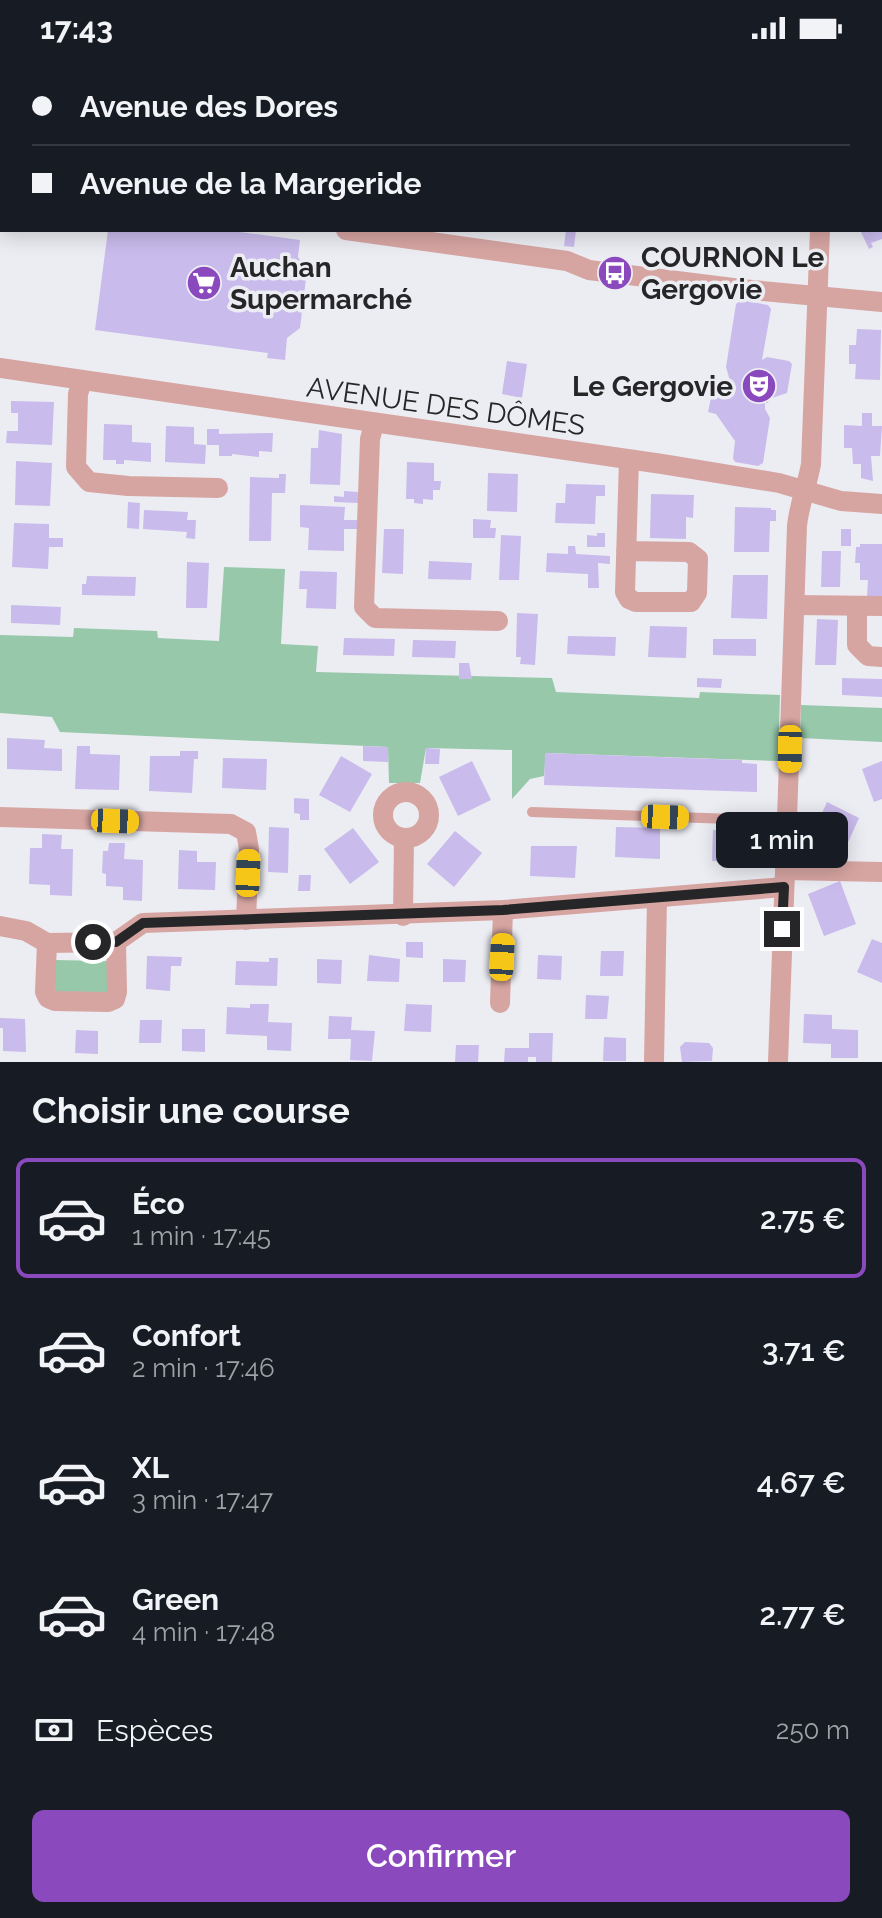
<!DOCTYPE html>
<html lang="fr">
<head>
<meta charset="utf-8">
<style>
  :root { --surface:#171b24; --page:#242831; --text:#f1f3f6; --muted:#9ea1a6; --line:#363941; --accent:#8b49be }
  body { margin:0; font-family:Raleway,sans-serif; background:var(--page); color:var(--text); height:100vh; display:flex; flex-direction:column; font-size:30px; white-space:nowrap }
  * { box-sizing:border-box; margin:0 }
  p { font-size:26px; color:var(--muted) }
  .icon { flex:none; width:44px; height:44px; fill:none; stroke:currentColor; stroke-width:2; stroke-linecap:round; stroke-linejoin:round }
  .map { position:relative; height:1006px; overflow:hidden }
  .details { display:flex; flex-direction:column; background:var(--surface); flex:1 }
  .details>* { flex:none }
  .top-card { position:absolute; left:0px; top:0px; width:882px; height:176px; box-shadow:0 4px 20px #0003; display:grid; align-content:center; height:176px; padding:0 32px; background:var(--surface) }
  .end { position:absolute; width:36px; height:36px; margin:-18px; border:10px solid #262628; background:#fff; box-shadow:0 0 0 4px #fff }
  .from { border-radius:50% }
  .bubble { position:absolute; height:56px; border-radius:12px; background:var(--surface); box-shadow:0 4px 20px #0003; font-size:26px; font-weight:600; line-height:56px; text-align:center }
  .car { position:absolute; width:24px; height:48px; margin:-24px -12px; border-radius:10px; box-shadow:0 0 6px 2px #0007; background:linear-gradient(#f5c518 24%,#345 0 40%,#f5c518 0 76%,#345 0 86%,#f5c518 0) }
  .top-card b { display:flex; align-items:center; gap:28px; height:76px; font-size:30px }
  .top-card b+b { border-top:2px solid var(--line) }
  .top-card i { width:20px; height:20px; background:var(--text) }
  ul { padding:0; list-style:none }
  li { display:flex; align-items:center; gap:24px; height:120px; margin:0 16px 12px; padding:0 16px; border:4px solid transparent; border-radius:12px }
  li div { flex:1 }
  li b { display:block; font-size:30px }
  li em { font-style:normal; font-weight:600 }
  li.active { border-color:var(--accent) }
  li>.icon { width:72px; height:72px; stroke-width:1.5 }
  h2 { padding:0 32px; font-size:36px; line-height:96px }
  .pay { display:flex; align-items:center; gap:20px; height:88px; padding:0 32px; font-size:30px }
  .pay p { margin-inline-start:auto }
  .action { display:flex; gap:16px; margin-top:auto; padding:16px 32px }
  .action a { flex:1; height:92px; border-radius:12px; background:var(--accent); color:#fff; font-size:32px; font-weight:600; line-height:92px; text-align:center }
  .status { display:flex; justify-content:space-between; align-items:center; height:56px; padding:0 40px; background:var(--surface); direction:ltr }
  .status svg { height:22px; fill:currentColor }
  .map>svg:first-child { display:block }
</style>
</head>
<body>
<div class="status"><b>17:43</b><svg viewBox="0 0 49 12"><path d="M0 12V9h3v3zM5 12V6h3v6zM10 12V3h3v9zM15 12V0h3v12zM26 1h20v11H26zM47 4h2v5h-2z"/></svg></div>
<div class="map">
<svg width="882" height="1006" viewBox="0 0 882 1006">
  <rect width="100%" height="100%" fill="#ecedf3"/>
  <!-- green -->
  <g fill="#97c8aa">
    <polygon points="224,511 285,513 281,588 318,590 316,616 552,622 556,636 699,642 700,636 780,639 778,705 546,697 544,720 530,723 512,743 512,694 426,692 420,727 389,727 388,691 60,676 52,661 0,657 0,579 73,581 74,572 157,575 158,582 219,585"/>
    <polygon points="801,649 882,652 882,686 800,682"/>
    <polygon points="54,904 109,905 109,937 54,936"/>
  </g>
  <!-- building -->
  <g fill="#c9bbec">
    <polygon points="108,174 225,174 300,184 298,201 307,214 300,272 287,282 285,304 267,302 268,297 95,274"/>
    <polygon points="566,174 576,174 574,191 564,190"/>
    <polygon points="860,174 882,174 882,183 871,187 873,191 869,193"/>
    <polygon points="741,244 768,249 771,253 762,304 767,301 789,305 792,308 787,337 769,343 768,347 765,347 765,353 770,362 763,407 758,410 735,406 733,402 735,385 716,358 708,356 713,332 728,335 730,325 726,311 736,248"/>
    <polygon points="857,273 881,274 880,324 855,323 856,308 849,308 849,289 856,289"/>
    <polygon points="507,305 527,308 522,342 502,338"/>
    <polygon points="11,345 54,346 52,389 6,387 7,375 18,375 18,357 11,357"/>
    <polygon points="862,357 872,357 872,370 882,370 880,400 871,400 873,425 861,422 861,408 853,408 852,392 844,392 844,369 862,370"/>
    <polygon points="104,368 132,369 132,386 151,387 151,406 124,404 124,408 116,408 116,404 103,404"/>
    <polygon points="166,370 194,371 194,388 206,389 205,408 165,406"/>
    <polygon points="207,373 219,373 219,378 273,377 272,396 259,395 259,401 232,398 232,400 219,400 219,389 207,389"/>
    <polygon points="319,374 342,378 340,429 310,428 311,392 318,392"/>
    <polygon points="16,405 52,407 50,450 15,449"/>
    <polygon points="407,406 434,407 434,425 441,425 440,434 433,434 433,444 423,443 423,448 414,447 414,443 406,443"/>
    <polygon points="488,417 518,418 517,456 487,455"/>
    <polygon points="279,418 286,418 285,437 272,437 271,485 249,485 250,421 279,422"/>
    <polygon points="566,428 605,429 605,440 596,440 595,468 555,467 556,447 565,447"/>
    <polygon points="344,435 358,436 358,447 334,446 334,440 344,441"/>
    <polygon points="651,438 694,439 693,462 686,461 686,483 650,482"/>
    <polygon points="128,446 140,447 139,473 127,472"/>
    <polygon points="300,449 345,451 344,464 357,464 357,473 344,473 344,495 308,494 309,472 300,471"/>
    <polygon points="735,451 771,452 771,454 776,454 776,465 770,465 769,496 734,496"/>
    <polygon points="144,454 188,456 187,464 196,464 195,483 186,482 187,476 143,473"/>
    <polygon points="473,463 491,464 490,472 496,472 495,482 473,482"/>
    <polygon points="14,467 49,468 49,482 63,482 63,491 49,491 48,513 12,511"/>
    <polygon points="384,473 404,473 403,518 382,517"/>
    <rect x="841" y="473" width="10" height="17"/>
    <polygon points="597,477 605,477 605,491 587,491 587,479 597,480"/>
    <polygon points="501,479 521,480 519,524 499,524"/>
    <polygon points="860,488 882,488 882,541 867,540 868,524 860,524 860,507 855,507 856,491 860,491"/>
    <polygon points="568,490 575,490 576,498 610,500 610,508 598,507 599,532 588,532 588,518 546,516 547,497 568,498"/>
    <polygon points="822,495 841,495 840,531 821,531"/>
    <polygon points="429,505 472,507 471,524 428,523"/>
    <polygon points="187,506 209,507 207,552 186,552"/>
    <polygon points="300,515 337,516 336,553 306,552 307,533 299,533"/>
    <polygon points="733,519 768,519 767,563 731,562"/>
    <polygon points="87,520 136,521 135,540 82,539 82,528 86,528"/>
    <polygon points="11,549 61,551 60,569 11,567"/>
    <polygon points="517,557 538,558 535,609 520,608 521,601 516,601"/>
    <polygon points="817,563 838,564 836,609 815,609"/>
    <polygon points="650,570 687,571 686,602 648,601"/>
    <polygon points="568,580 616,581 615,600 567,598"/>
    <polygon points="344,582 395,583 394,600 343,599"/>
    <polygon points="713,583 756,583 756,600 713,599"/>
    <polygon points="413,584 456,585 455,602 412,601"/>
    <polygon points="459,607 469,607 472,623 459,623"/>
    <polygon points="697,622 722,623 721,632 697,631"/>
    <polygon points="842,622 882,623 882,641 842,639"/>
    <polygon points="7,682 45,684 44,692 62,693 62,715 7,713"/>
    <polygon points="77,690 90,690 90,698 120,699 119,734 75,733"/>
    <polygon points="363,690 388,691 388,706 363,705"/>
    <polygon points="426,692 440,693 439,708 425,708"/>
    <polygon points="180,695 198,695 198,703 194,703 192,737 149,735 150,700 180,700"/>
    <polygon points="545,697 742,704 742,707 757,708 757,736 544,729"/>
    <polygon points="341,700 372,718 350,756 319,739"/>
    <polygon points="223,702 267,703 266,734 222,732"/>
    <polygon points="472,705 491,744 458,760 439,721"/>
    <polygon points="882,705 882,743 874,746 862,713"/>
    <polygon points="294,742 309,743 309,764 300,764 300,758 294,757"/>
    <polygon points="827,746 859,762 841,802 808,788"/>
    <polygon points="269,771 289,772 288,817 268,816"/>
    <polygon points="616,771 660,772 660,803 615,801"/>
    <polygon points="353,772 379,806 350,828 324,793"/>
    <polygon points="713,774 758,776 757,806 712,805"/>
    <polygon points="455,775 482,797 454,831 427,808"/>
    <polygon points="42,778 62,779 61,793 73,793 72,840 50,839 50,829 29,828 30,792 42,792"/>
    <polygon points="109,787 125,787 124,803 143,804 142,845 123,844 123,831 106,830 106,818 102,817 103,795 108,795"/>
    <polygon points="531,790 577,790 575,822 530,820"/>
    <polygon points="179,794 197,795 197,806 216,806 215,834 178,833"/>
    <polygon points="299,819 311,819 310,835 298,835"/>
    <polygon points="840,825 856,868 824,880 808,838"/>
    <polygon points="872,883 882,887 882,927 857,916"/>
    <polygon points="406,886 423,886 423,902 406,901"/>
    <polygon points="601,895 624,895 623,920 600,920"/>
    <polygon points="369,899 400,903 399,926 367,925"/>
    <polygon points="538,899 562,900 561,924 537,923"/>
    <polygon points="147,900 182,901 181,910 171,910 170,935 146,933"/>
    <polygon points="269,902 278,902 277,930 235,929 236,905 269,906"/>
    <polygon points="317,903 342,904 341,928 317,927"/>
    <polygon points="443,903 466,904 465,926 443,926"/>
    <polygon points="586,939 609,940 607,963 585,963"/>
    <polygon points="250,948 269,948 268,966 292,967 291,995 267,994 267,980 226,978 227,951 250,952"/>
    <polygon points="406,948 432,949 431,976 404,975"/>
    <polygon points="804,958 832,959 832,973 858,974 858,1002 831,1002 831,988 803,987"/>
    <polygon points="329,960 352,961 351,974 375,975 372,1005 350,1004 351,983 328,983"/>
    <polygon points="0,962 25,963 26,996 3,995 3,972 0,972"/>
    <polygon points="140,964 162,964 161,987 139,987"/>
    <polygon points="182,973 205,973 205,996 182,995"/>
    <polygon points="76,974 98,975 98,998 75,997"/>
    <polygon points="529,977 553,977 552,1006 536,1006 536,1001 528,1001 528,1006 504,1006 505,992 529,992"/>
    <polygon points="604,981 626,982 626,1005 603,1005"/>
    <polygon points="685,986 709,987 713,992 712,1005 682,1006 680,991"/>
    <polygon points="456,989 479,989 478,1006 455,1006"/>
  </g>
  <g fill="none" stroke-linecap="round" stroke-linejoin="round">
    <!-- service -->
    <polyline stroke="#d6a5a2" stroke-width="10" points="532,756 789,765"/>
    <!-- minor -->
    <g stroke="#d6a5a2" stroke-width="20">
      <polyline points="823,0 823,2"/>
      <polyline points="423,2 424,0"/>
      <polyline points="540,2 540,0"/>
      <polyline points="726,2 726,0"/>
      <polyline points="0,134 2,134"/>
      <polyline points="346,174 567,205 589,214 741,233 882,246"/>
      <polyline points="0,312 662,408 779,427 841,445 882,448"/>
      <polyline points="82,325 78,338 76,411 89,426 128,430 218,432"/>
      <polyline points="374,368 370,383 364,551 375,562 498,565"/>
      <polyline points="626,495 689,496 698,503 697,537 691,546 636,546 629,543 625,536 629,404"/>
      <polyline points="795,549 882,550"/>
      <polyline points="857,550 857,589 868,600 882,601"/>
      <circle cx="406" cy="759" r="23"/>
      <polyline points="0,761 231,768 246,776 249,793 246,864"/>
      <polyline points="786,814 882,816"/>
      <polyline points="403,860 404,782"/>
      <polyline points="0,870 26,875 47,887 116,886 143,867 503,854 784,831"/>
      <polyline points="47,887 45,936 48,942 55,945 108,946 115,943 117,936 116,886"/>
      <polyline points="500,947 503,854"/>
      <polyline points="654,1006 657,842"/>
      <path d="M778,1006C785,827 791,649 797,470C799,449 807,430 811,408L820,174"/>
    </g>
  </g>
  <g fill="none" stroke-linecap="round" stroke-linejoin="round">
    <!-- route -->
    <polyline stroke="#262628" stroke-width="10" points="93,886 116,886 143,867 503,854 784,831 782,873"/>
  </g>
  <!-- icons -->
  <defs>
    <g id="bus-disc" transform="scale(1.8)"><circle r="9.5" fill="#8b49be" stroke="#ecedf3"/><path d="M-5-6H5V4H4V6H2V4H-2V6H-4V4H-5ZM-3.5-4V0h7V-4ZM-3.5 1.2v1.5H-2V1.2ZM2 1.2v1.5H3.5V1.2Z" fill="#fff"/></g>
    <g id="supermarket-disc" transform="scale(1.8)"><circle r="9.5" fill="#8b49be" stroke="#ecedf3"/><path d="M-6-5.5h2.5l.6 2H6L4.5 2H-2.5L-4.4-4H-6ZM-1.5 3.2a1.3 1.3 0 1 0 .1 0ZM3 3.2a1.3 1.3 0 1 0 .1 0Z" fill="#fff"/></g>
    <g id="theatre-disc" transform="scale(1.8)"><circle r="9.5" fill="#8b49be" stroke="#ecedf3"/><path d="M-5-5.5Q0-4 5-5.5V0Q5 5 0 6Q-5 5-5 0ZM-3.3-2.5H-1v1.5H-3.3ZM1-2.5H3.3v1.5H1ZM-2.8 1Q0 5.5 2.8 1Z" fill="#fff"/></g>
  </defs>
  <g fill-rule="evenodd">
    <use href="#bus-disc" x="615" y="217"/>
    <use href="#supermarket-disc" x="204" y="227"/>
    <use href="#theatre-disc" x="759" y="330"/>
  </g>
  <g text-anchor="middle" stroke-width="7" stroke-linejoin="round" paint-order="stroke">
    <!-- poi labels -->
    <g font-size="28" font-weight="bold" fill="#262628" stroke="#ecedf3" text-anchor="start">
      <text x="641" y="211">COURNON Le<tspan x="641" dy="32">Gergovie</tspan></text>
      <text x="230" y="221">Auchan<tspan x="230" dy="32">Supermarché</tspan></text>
      <text x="733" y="340" text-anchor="end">Le Gergovie</text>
    </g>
    <!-- street labels -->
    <g font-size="28" fill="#262628" stroke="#ecedf3">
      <text transform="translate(446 350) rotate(8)" y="10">AVENUE DES DÔMES</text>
    </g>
  </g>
</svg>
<i class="end from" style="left:93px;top:886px"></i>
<i class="end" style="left:782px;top:873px"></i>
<div class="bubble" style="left:716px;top:756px;width:132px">1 min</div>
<i class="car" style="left:790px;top:693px;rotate:181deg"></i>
<i class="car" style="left:665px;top:761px;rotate:92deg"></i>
<i class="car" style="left:115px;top:765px;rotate:92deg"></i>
<i class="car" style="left:248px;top:817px;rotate:2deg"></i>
<i class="car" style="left:502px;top:901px;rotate:3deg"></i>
<div class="top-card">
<b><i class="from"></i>Avenue des Dores</b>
<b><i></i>Avenue de la Margeride</b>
</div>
</div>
<section class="details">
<h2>Choisir une course</h2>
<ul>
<li class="active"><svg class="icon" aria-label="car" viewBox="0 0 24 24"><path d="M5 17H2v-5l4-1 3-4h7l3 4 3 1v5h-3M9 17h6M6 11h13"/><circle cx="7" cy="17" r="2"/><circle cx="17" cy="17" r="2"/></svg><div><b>Éco</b><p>1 min · 17:45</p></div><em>2.75 €</em></li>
<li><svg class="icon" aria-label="car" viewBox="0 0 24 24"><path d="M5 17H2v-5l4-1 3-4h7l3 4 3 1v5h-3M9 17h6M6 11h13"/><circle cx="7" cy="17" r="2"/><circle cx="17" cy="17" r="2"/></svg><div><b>Confort</b><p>2 min · 17:46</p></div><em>3.71 €</em></li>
<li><svg class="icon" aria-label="car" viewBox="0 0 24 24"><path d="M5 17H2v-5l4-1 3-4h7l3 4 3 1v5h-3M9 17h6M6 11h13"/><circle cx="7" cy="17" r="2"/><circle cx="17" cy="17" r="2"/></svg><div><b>XL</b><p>3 min · 17:47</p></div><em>4.67 €</em></li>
<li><svg class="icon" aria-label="car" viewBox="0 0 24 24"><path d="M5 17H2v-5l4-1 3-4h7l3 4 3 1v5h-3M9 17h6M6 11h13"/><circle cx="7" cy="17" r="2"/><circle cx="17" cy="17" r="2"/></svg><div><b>Green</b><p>4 min · 17:48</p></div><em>2.77 €</em></li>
</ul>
<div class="pay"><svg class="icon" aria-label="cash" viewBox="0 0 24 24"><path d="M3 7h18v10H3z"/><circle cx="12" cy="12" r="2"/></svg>Espèces<p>250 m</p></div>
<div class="action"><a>Confirmer</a></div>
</section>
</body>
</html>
